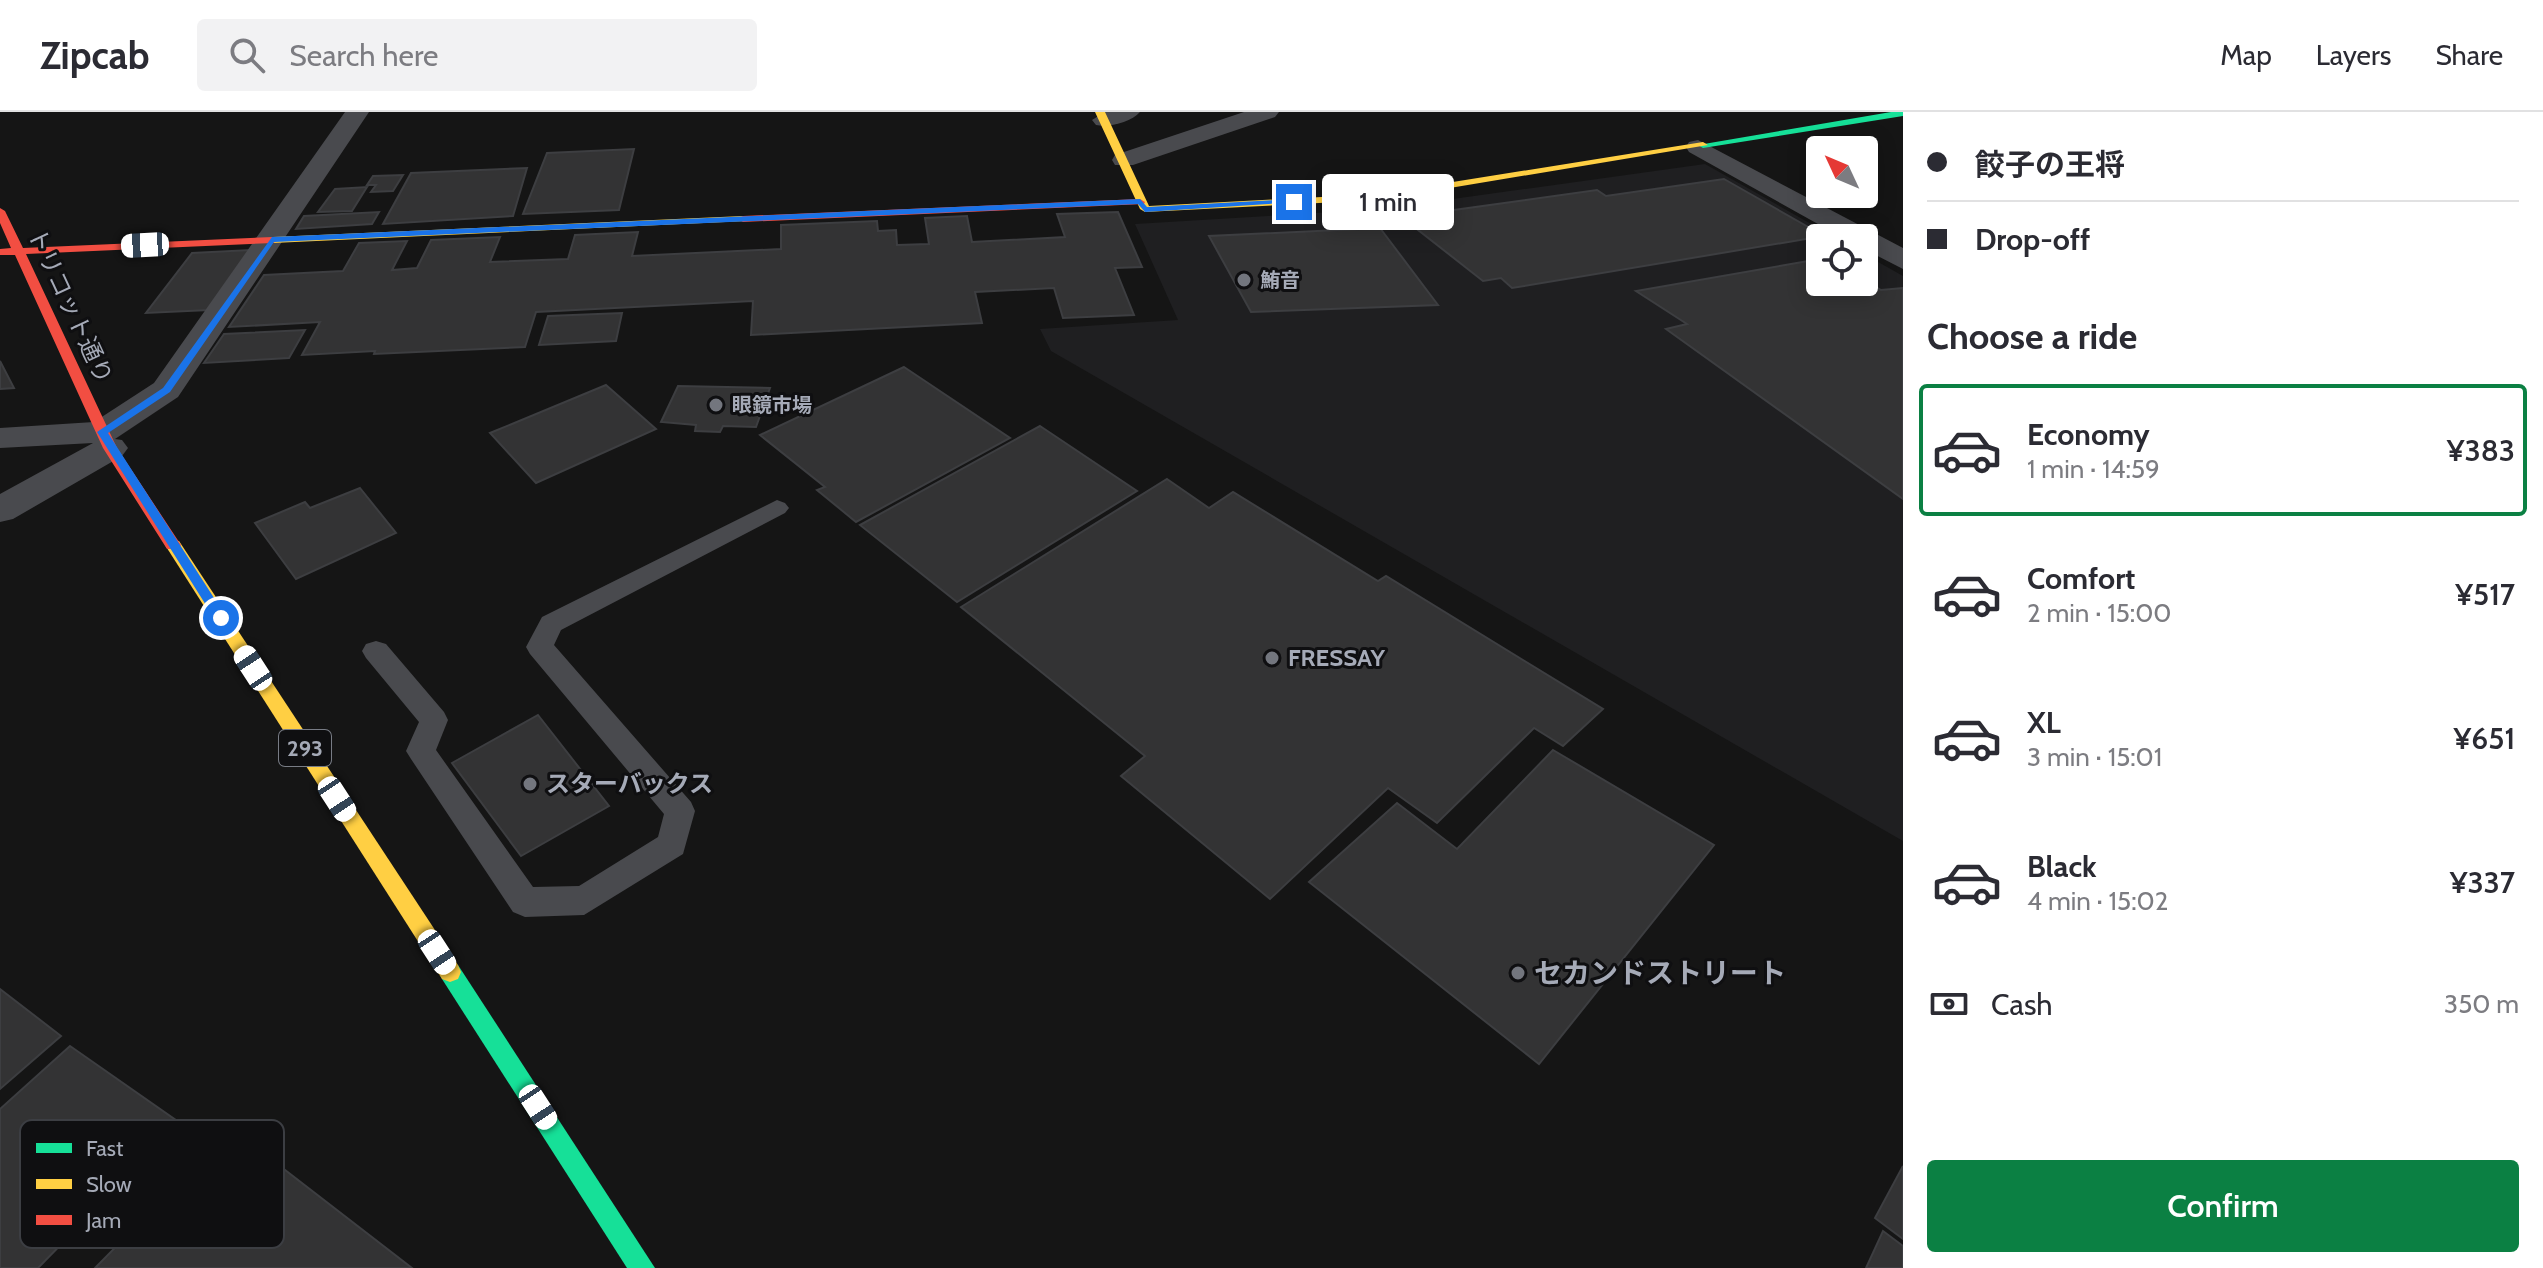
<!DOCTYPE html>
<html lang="en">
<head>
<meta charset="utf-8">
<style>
  :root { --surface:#fff; --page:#f2f2f3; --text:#2b2b33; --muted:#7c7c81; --line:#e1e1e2; --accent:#0b8043 }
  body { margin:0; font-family:Cabin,"Noto Sans JP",sans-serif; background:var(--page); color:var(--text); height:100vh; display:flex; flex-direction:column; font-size:30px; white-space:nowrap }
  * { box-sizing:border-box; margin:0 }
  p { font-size:26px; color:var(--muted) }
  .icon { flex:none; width:44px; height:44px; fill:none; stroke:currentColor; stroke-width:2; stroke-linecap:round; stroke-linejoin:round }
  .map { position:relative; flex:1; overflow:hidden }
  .side { display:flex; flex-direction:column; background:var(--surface); width:640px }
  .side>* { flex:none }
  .banner { display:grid; align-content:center; height:176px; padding:0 24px; background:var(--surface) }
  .needle { width:52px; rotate:314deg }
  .tools { position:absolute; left:1806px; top:24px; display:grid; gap:16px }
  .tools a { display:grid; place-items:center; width:72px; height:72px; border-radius:8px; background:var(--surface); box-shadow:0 4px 20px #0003; font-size:40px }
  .end { position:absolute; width:36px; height:36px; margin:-18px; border:10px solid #1a73e8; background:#fff; box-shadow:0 0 0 4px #fff }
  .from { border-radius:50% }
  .bubble { position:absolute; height:56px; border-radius:8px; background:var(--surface); box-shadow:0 4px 20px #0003; font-size:26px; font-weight:600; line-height:56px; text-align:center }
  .car { position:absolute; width:24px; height:48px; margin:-24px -12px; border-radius:10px; box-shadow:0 0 6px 2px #0007; background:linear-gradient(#fff 24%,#345 0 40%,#fff 0 76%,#345 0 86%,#fff 0) }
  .banner b { display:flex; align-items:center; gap:28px; height:76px; font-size:30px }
  .banner b+b { border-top:2px solid var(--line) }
  .banner i { width:20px; height:20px; background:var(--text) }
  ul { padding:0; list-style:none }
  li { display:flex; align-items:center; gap:24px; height:132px; margin:0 16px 12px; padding:0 8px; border:4px solid transparent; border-radius:8px }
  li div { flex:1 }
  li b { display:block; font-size:30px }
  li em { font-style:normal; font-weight:600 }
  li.active { border-color:var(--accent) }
  li>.icon { width:72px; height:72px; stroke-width:1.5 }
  h2 { padding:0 24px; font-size:36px; line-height:96px }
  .pay { display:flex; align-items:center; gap:20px; height:88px; padding:0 24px; font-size:30px }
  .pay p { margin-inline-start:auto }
  .cta { display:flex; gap:16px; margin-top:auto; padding:16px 24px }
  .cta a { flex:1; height:92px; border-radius:8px; background:var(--accent); color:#fff; font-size:32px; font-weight:600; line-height:92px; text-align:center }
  header { display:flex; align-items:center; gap:48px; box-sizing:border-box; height:112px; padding:0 40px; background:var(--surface); border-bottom:2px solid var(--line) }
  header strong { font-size:38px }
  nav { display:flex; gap:44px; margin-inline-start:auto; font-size:28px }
  .search { width:560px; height:72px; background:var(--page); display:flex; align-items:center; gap:20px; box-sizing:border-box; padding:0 28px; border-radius:8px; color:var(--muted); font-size:30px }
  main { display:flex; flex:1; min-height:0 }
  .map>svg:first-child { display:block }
</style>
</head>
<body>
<header>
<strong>Zipcab</strong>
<div class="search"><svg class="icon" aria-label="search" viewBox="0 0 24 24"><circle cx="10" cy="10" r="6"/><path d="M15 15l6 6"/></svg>Search here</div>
<nav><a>Map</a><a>Layers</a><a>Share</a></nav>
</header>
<main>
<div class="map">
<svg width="1903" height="1156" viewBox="0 0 1903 1156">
  <rect width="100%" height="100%" fill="#151515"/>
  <!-- built -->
  <polygon fill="#1f1f21" points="1705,52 1836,126 1820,126 1820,170 1864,170 1864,142 1903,164 1903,729 1051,239 1040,217 1178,208 1135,112 1381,97"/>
  <!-- building -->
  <g fill="#333334" stroke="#3d3e41" stroke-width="2">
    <polygon points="634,37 619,98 523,102 547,41"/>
    <polygon points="527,56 513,104 383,112 411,61"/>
    <polygon points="403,63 393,79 371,80 376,73 367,73 373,64"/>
    <polygon points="1724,67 1824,124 1512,176 1501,166 1483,169 1413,114 1430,111 1418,103 1597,78 1606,84"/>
    <polygon points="367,75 352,99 318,100 335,77"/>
    <polygon points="379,100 372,112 296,117 304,104"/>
    <polygon points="1118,100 1142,155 1115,156 1134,203 1063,206 1054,176 975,180 982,211 751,223 753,189 536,200 525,235 374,242 375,239 302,243 320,210 229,215 264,163 343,159 359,131 407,129 392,158 417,156 431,128 500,125 490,150 568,147 575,123 638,120 632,144 781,137 781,113 877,109 878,119 896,118 897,133 929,132 925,106 967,104 972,130 1065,125 1057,102"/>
    <polygon points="1380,116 1438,193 1251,200 1209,124"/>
    <polygon points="250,138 209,198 146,201 192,141"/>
    <polygon points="1820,147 1820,170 1864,168 1881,178 1903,176 1903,387 1666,217 1687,212 1636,179"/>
    <polygon points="622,201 616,229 539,233 548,204"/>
    <polygon points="305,218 289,246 204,251 224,222"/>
    <polygon points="0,249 14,276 0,277"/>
    <polygon points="904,255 1010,326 856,410 817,378 825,375 760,323"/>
    <polygon points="606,273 656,317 536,371 490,321"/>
    <polygon points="678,274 770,276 756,315 723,314 720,320 695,319 696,313 661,310"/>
    <polygon points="1040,314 1137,379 957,490 860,413"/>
    <polygon points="1167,367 1209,396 1233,380 1378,469 1386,464 1603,597 1563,634 1534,616 1437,711 1388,676 1270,787 1121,664 1145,644 961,495"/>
    <polygon points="360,376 396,421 296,467 255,411 305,390 310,396"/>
    <polygon points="538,603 609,694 521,744 452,651"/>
    <polygon points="1553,638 1714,733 1539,952 1309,770 1397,691 1457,737"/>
    <polygon points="0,877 61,924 0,977"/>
    <polygon points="70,934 180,1011 38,1156 0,1156 0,997"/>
    <polygon points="232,1017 412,1156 95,1156"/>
    <polygon points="1903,1054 1903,1127 1875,1106"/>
    <polygon points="1883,1119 1903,1134 1903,1156 1866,1156"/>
  </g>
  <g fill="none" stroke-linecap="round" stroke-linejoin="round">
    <!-- lane -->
    <polygon fill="#494a4e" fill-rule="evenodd" points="777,388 785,391 789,396 785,401 561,518 554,533 691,690 695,699 683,742 584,803 525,805 513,800 411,647 406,639 419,610 366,546 362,539 366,532 376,529 386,532 444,600 448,608 436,638 533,775 579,774 658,725 664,702 530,542 526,535 542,505"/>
    <!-- street -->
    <g fill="#494a4e" fill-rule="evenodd">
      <polygon points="345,0 369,0 178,285 115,327 122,328 128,336 122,344 13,407 0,410 0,382 93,331 0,336 0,316 94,310 154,271"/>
      <path d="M1105,0H1140C1131,10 1109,16 1096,13L1092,8Z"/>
      <polygon points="1244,0 1279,0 1275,5 1133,53 1115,53 1112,48 1115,43"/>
      <polygon points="1698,28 1903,136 1903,157 1864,137 1864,126 1843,126 1689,40 1686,35 1689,30"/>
    </g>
    <!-- fast -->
    <g fill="#16e098" fill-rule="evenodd">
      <polygon points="1891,0 1903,0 1903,4 1703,36 1698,33"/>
      <polygon points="450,850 458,853 655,1156 627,1156 442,867 439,860 442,853"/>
    </g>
    <!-- slow -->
    <g fill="#ffcf43" fill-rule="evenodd">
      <polygon points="1095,0 1105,0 1149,94 1378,82 1703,30 1708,33 1378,88 1145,100 1140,97"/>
      <polygon points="743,104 747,105 747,109 273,131 267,128 273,125"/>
      <polygon points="173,428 179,429 458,853 461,860 458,867 450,870 442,867 165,433"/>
    </g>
    <!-- jam -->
    <g fill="#f24e42" fill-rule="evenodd">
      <polygon points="1140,87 1145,90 1144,92 743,110 737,107 743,104"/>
      <polygon points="0,96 5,99 23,136 273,125 279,128 273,131 26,142 117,336 181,433 179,437 167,437 103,336 15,143 0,143 0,137 11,136 0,111"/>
    </g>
  </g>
  <!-- route -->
  <polygon fill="#1a73e8" points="1140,87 1147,95 1294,87 1298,90 1145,100 1138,92 274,130 170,280 108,321 225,503 227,506 221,511 216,509 97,320 163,276 272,125"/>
  <!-- markers -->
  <g fill="#73767e" stroke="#0f0f11" stroke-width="3">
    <circle cx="1244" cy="168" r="8"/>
    <circle cx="716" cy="293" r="8"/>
    <circle cx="1272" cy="546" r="8"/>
    <circle cx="530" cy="672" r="8"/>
    <circle cx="1518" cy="861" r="8"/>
  </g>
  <g text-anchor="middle" stroke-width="6" stroke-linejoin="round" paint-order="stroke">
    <!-- far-poi labels -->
    <g font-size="20" font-weight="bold" fill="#a5aab7" stroke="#0f0f11" text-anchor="start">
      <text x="1260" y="175">鮪音</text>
      <text x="732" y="300">眼鏡市場</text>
    </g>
    <!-- shield labels -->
    <rect fill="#0f0f11" stroke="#787c85" stroke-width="2" x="279" y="618" width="52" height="36" rx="6"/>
    <g font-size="22" font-weight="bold" fill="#a5aab7">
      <text x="305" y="644">293</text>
    </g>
    <!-- street labels -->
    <g font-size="24" fill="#a5aab7" stroke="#0f0f11">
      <text transform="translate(70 194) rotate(65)" y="8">トリコット通り</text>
    </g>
    <!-- poi labels -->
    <g font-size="24" font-weight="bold" fill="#a5aab7" stroke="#0f0f11" text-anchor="start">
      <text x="1288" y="554">FRESSAY</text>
      <text x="546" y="680">スターバックス</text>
    </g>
    <!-- near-poi labels -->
    <g font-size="28" font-weight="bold" fill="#a5aab7" stroke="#0f0f11" text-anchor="start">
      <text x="1534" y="871">セカンドストリート</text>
    </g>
  </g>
  <!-- legend -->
  <rect x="20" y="1008" width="264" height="128" rx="12" fill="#0f0f11" stroke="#3c3e43" stroke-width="2"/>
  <rect x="36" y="1031" width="36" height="10" fill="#16e098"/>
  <rect x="36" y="1067" width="36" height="10" fill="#ffcf43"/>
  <rect x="36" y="1103" width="36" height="10" fill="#f24e42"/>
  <g font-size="22" fill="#a5aab7">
    <text x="86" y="1044">Fast</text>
    <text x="86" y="1080">Slow</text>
    <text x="86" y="1116">Jam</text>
  </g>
</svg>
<div class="tools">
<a><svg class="needle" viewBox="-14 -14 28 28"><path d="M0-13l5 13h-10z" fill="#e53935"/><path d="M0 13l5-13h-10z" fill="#7c7c81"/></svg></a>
<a><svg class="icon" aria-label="locate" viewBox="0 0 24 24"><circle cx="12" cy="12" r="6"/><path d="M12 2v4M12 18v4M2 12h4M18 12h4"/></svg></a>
</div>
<i class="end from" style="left:221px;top:506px"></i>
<i class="end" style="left:1294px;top:90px"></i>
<div class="bubble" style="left:1322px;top:62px;width:132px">1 min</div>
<i class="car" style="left:145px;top:133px;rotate:267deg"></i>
<i class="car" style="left:253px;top:556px;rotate:327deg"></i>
<i class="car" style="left:337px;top:687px;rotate:147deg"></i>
<i class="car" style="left:437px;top:840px;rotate:147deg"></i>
<i class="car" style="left:538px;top:995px;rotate:147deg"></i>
</div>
<section class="side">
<div class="banner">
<b><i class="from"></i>餃子の王将</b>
<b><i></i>Drop-off</b>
</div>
<h2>Choose a ride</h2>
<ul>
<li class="active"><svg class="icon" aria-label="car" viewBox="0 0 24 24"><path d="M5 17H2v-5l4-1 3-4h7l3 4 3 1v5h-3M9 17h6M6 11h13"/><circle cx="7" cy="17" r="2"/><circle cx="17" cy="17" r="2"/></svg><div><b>Economy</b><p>1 min · 14:59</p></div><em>¥383</em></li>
<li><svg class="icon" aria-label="car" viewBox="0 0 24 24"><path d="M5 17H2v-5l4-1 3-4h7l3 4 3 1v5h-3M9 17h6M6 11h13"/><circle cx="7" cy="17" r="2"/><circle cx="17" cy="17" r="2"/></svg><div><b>Comfort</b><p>2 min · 15:00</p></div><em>¥517</em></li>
<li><svg class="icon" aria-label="car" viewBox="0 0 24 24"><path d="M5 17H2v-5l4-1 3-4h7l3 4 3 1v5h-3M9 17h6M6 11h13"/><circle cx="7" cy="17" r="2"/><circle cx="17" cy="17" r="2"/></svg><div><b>XL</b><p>3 min · 15:01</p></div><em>¥651</em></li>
<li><svg class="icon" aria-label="car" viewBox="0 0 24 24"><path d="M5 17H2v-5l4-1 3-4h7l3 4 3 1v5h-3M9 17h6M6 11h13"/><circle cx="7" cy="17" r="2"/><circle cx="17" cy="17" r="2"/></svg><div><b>Black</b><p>4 min · 15:02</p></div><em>¥337</em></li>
</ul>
<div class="pay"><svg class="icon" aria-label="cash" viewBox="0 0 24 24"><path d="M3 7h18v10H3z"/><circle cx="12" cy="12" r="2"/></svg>Cash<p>350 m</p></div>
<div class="cta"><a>Confirm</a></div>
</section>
</main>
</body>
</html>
